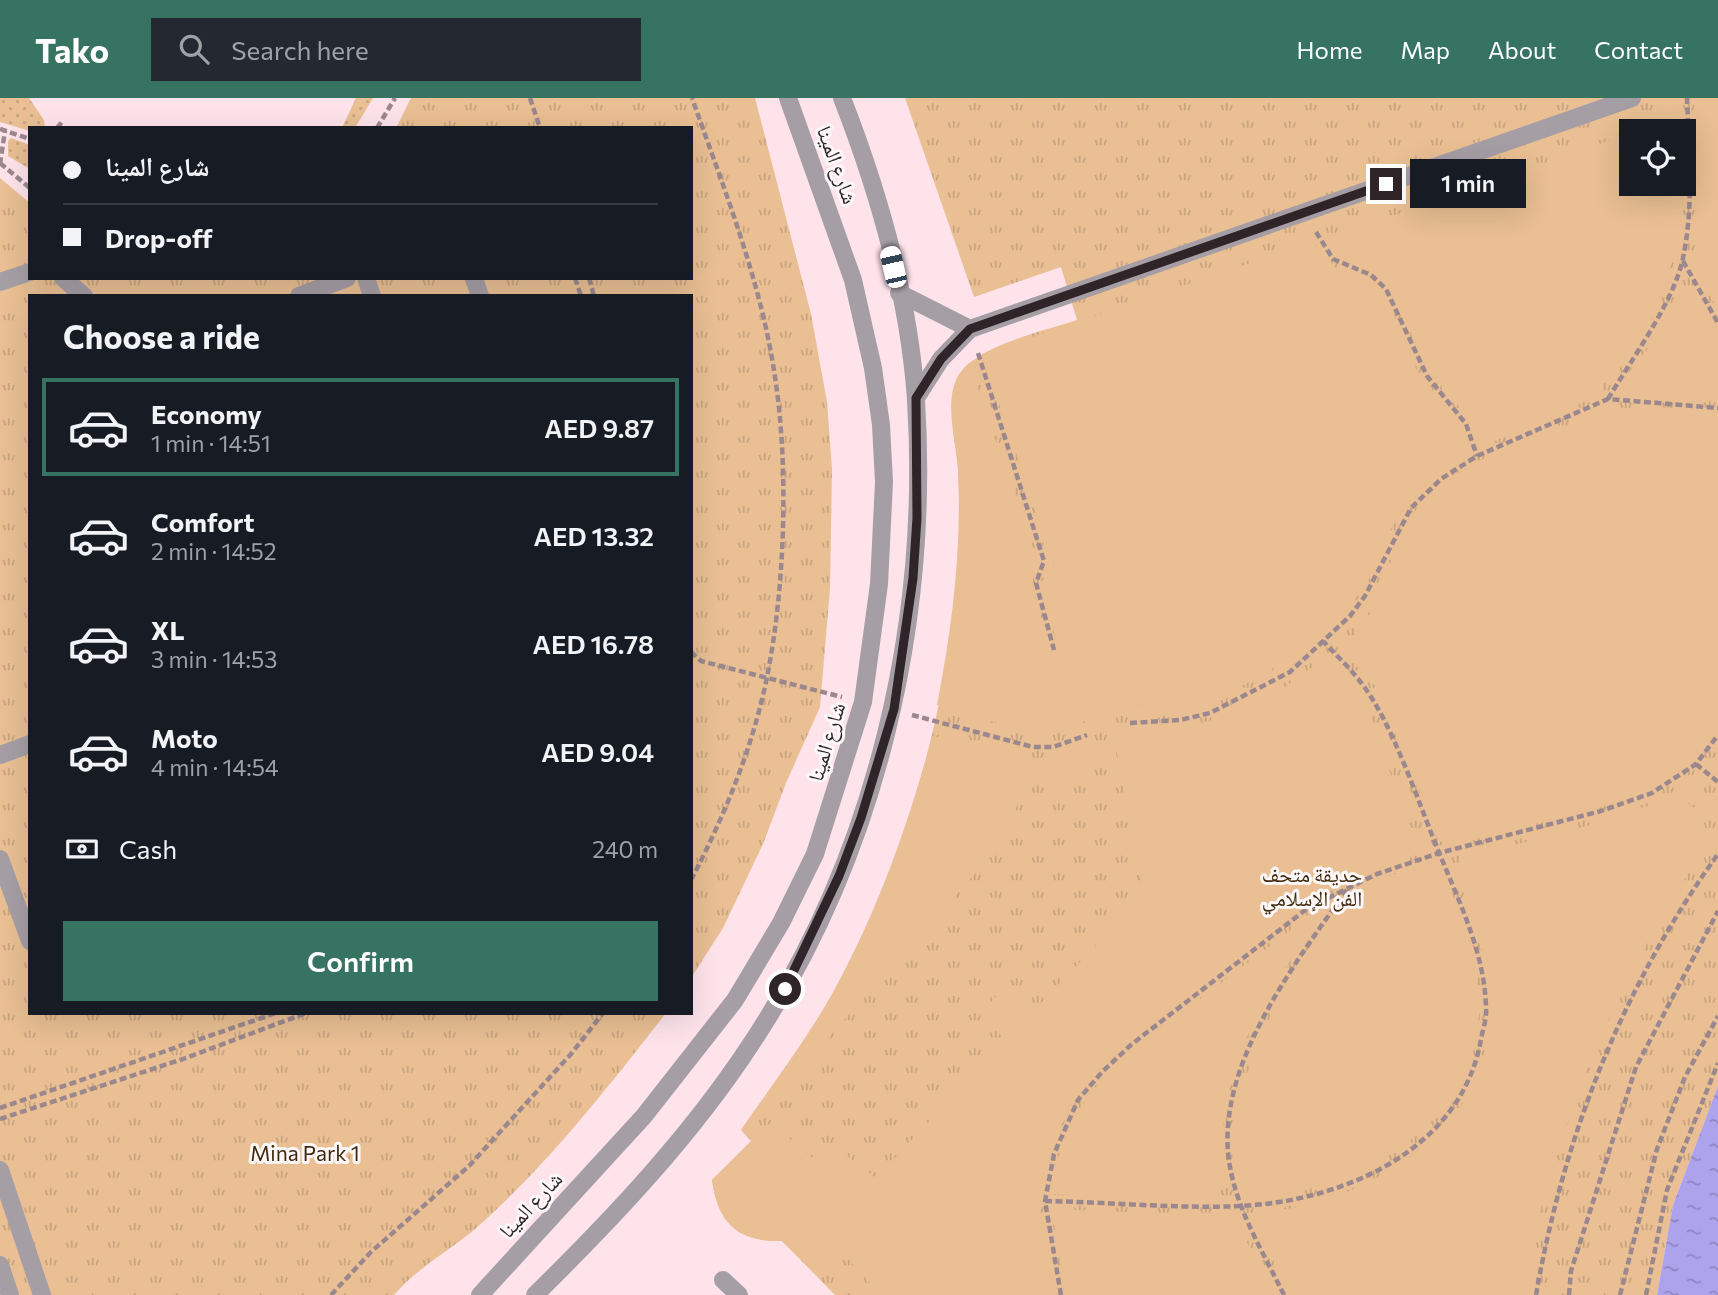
<!DOCTYPE html>
<html lang="en">
<head>
<meta charset="utf-8">
<style>
  :root { --surface:#171b24; --page:#242831; --text:#f1f3f6; --muted:#9ea1a6; --line:#363941; --accent:#367461 }
  body { margin:0; font-family:Commissioner,"Noto Naskh Arabic",sans-serif; background:var(--page); color:var(--text); height:100vh; display:flex; flex-direction:column; font-size:26px; white-space:nowrap }
  * { box-sizing:border-box; margin:0 }
  p { font-size:23px; color:var(--muted) }
  .icon { flex:none; width:38px; height:38px; fill:none; stroke:currentColor; stroke-width:2; stroke-linecap:round; stroke-linejoin:round }
  .map { position:relative; flex:1; overflow:hidden }
  .drawer { position:absolute; left:28px; top:196px; width:665px; height:721px; display:flex; flex-direction:column; background:var(--surface); border-radius:0px; box-shadow:0 7px 28px #0002 }
  .drawer>* { flex:none }
  .banner { position:absolute; left:28px; top:28px; width:665px; height:154px; border-radius:0px; box-shadow:0 7px 28px #0002; display:grid; align-content:center; height:154px; padding:0 35px; background:var(--surface) }
  .controls { position:absolute; left:1619px; top:21px; display:grid; gap:14px }
  .controls a { display:grid; place-items:center; width:77px; height:77px; border-radius:0px; background:var(--surface); box-shadow:0 7px 28px #0002; font-size:35px }
  .end { position:absolute; width:32px; height:32px; margin:-16px; border:9px solid #2f2528; background:#fff; box-shadow:0 0 0 4px #fff }
  .from { border-radius:50% }
  .bubble { position:absolute; height:49px; border-radius:0px; background:var(--surface); box-shadow:0 7px 28px #0002; font-size:23px; font-weight:600; line-height:49px; text-align:center }
  .car { position:absolute; width:21px; height:42px; margin:-21px -10px; border-radius:9px; box-shadow:0 0 5px 2px #0007; background:linear-gradient(#fff 24%,#345 0 40%,#fff 0 76%,#345 0 86%,#fff 0) }
  .banner b { display:flex; align-items:center; gap:24px; height:66px; font-size:26px }
  .banner b+b { border-top:2px solid var(--line) }
  .banner i { width:18px; height:18px; background:var(--text) }
  ul { padding:0; list-style:none }
  li { display:flex; align-items:center; gap:21px; height:98px; margin:0 14px 10px; padding:0 21px; border:4px solid transparent; border-radius:0px }
  li div { flex:1 }
  li b { display:block; font-size:26px }
  li em { font-style:normal; font-weight:600 }
  li.current { border-color:var(--accent) }
  li>.icon { width:63px; height:63px; stroke-width:1.5 }
  h2 { padding:0 35px; font-size:32px; line-height:84px }
  .pay { display:flex; align-items:center; gap:18px; height:77px; padding:0 35px; font-size:26px }
  .pay p { margin-inline-start:auto }
  .button { display:flex; gap:14px; margin-top:auto; padding:14px 35px }
  .button a { flex:1; height:80px; border-radius:0px; background:var(--accent); color:#fff; font-size:28px; font-weight:600; line-height:80px; text-align:center }
  header { display:flex; align-items:center; gap:42px; box-sizing:border-box; height:98px; padding:0 35px; background:var(--accent); color:#fff }
  header strong { font-size:33px }
  nav { display:flex; gap:38px; margin-inline-start:auto; font-size:24px }
  .search { width:490px; height:63px; background:var(--page); display:flex; align-items:center; gap:18px; box-sizing:border-box; padding:0 24px; border-radius:0px; color:var(--muted); font-size:26px }
  .map>svg:first-child { display:block }
</style>
</head>
<body>
<header>
<strong>Tako</strong>
<div class="search"><svg class="icon" aria-label="search" viewBox="0 0 24 24"><circle cx="10" cy="10" r="6"/><path d="M15 15l6 6"/></svg>Search here</div>
<nav><a>Home</a><a>Map</a><a>About</a><a>Contact</a></nav>
</header>
<div class="map">
<svg width="1718" height="1197" viewBox="0 0 1718 1197">
  <defs>
    <pattern id="grass-dots" width="8" height="8" patternUnits="userSpaceOnUse" patternTransform="scale(1.75)"><rect width="8" height="8" fill="#e9bf93"/><path d="M2 2h.1M6 6h.1" fill="none" stroke="#c8a47f" stroke-width="1.8" stroke-linecap="round"/></pattern>
    <pattern id="park-tufts" width="24" height="20" patternUnits="userSpaceOnUse" patternTransform="scale(1.75)"><rect width="24" height="20" fill="#e9bf93"/><path d="M3 7l-1-3M5 7V3M7 7l1-3M15 17l-1-3M17 17v-4M19 17l1-3" fill="none" stroke="#c8a47f"/></pattern>
    <pattern id="water-ripples" width="26" height="14" patternUnits="userSpaceOnUse" patternTransform="scale(1.75)"><rect width="26" height="14" fill="#ada3ed"/><path d="M2 4q2-2 4 0t4 0M15 11q2-2 4 0t4 0" fill="none" stroke="#8d85c0"/></pattern>
  </defs>
  <rect width="100%" height="100%" fill="#fee3eb"/>
  <!-- grass -->
  <g fill="url(#grass-dots)">
    <polygon points="0,0 29,0 44,22 45,30 30,30 30,33 0,24"/>
    <polygon points="356,0 373,0 355,30 342,30"/>
    <polygon points="11,40 30,47 30,71 8,58 8,43"/>
  </g>
  <!-- park -->
  <g fill="url(#park-tufts)" fill-rule="evenodd">
    <path d="M411,0H755L811,216L827,304L832,371L830,490L820,609L786,685L763,746L723,830L691,880V198H30V915H666C610,987 552,1061 484,1123C455,1150 420,1167 394,1197H0V80L30,105V180H691V30H396Z"/>
    <path d="M905,0H1718V988L1673,1107L1657,1197H835L782,1143C739,1144 718,1125 712,1082L751,1043L741,1032C771,989 803,946 830,900C900,776 942,635 956,493C960,453 960,411 958,371C956,344 945,307 956,282C970,249 1044,233 1077,222L1061,169L974,199ZM1631,33H1684V86H1631Z"/>
  </g>
  <!-- garden -->
  <g fill="#e9bf93">
    <polygon points="1718,7 1718,213 1699,170 1694,125 1699,36 1708,17"/>
    <path d="M1631,35V86H1684V69C1689,110 1668,190 1649,226C1637,248 1601,273 1602,296L1479,350L1464,315L1425,269L1392,191L1374,177L1335,159L1323,142Z"/>
    <path d="M1313,144L1337,171L1373,187L1388,202L1420,280L1459,326L1470,353C1433,372 1405,400 1387,439C1380,453 1376,469 1368,483C1336,536 1234,607 1171,610C1150,611 1129,603 1108,605C1096,616 1073,633 1056,635C1033,638 962,614 937,607C952,530 962,452 958,372C956,337 940,292 969,265L1039,468L1032,483L1050,557H1060L1040,483L1047,482L1055,469L982,256Z"/>
    <polygon points="1691,197 1718,237 1718,304 1627,295 1623,284 1626,278"/>
    <path d="M1650,314L1718,320V627C1703,647 1687,666 1666,680C1606,719 1510,729 1441,744L1376,589L1341,551C1354,537 1367,523 1376,505C1388,484 1390,457 1401,435C1412,415 1427,396 1445,383C1488,350 1596,316 1650,314Z"/>
    <path d="M1323,560L1361,604L1375,627L1414,748L1321,795L1282,820L1095,973L1057,1034L1039,1090V1118L1054,1197H850L859,1191L868,1193L870,1184L837,1150L813,1173L782,1143C738,1144 718,1126 712,1082L770,1025L814,1061L829,1044L876,1080L1006,942L979,917L1003,891L1030,916L1101,842L1142,785L1113,635C1194,635 1261,614 1323,560Z"/>
    <path d="M932,638L1036,662V666L1094,641L1077,688L1028,683L999,749L831,937L741,1032C771,989 804,946 830,900C876,817 908,729 932,638Z"/>
    <path d="M1668,701C1695,702 1708,718 1706,745L1640,858L1590,960L1545,1092L1523,1197H1292L1266,1148L1258,1121C1269,1111 1294,1111 1309,1107C1326,1103 1343,1096 1359,1089C1476,1035 1514,944 1474,822C1469,806 1465,787 1457,772L1461,760L1574,732Z"/>
    <path d="M1439,763C1459,812 1481,861 1479,916C1475,1010 1397,1065 1315,1089C1294,1095 1274,1101 1252,1101C1239,1092 1239,1079 1237,1064C1235,1052 1232,1038 1234,1026C1247,953 1297,852 1350,799C1367,781 1415,770 1439,763Z"/>
    <path d="M1326,805C1289,868 1240,931 1225,1004C1219,1034 1236,1080 1204,1097C1182,1109 1081,1097 1050,1096C1057,1045 1081,1003 1116,965Z"/>
    <polygon points="1051,1111 1226,1118 1239,1126 1271,1197 1068,1197"/>
  </g>
  <!-- water -->
  <polygon fill="url(#water-ripples)" points="1718,988 1718,1197 1657,1197 1673,1107"/>
  <g fill="none" stroke-linecap="round" stroke-linejoin="round">
    <!-- path -->
    <g stroke="#9b888e" stroke-width="4.5" stroke-dasharray="7 3.5" stroke-linecap="butt">
      <polyline points="530,0 540,30"/>
      <polyline points="57,30 62,24"/>
      <polyline points="377,30 395,0"/>
      <polyline points="0,31 30,41"/>
      <polyline points="0,65 30,90"/>
      <polyline points="0,66 5,33"/>
      <polyline points="1316,134 1333,161 1371,177 1386,191 1427,278 1466,326 1477,358"/>
      <polyline points="1683,163 1718,225"/>
      <polyline points="575,180 581,198"/>
      <polyline points="589,180 594,198"/>
      <polyline points="978,255 1044,463 1036,485 1054,552"/>
      <path d="M1608,301C1631,262 1674,204 1683,160C1694,108 1689,53 1687,0"/>
      <polyline points="691,554 701,563 842,599"/>
      <polyline points="912,617 1033,649 1053,649 1087,637"/>
      <polyline points="1130,625 1180,622 1210,615 1290,574 1350,518 1365,498 1411,410 1441,381 1477,358 1608,301 1718,310"/>
      <polyline points="1696,666 1718,684"/>
      <path d="M691,782C724,719 753,649 767,579C785,490 789,369 775,279C761,183 724,91 692,0"/>
      <polyline points="0,1010 276,915"/>
      <polyline points="0,1021 183,961 306,915"/>
      <path d="M1045,1103C1110,1104 1176,1111 1241,1108C1343,1103 1462,1052 1481,941C1483,931 1487,920 1486,910C1485,859 1462,810 1443,764C1420,711 1394,625 1359,582C1348,568 1335,556 1323,543"/>
      <polyline points="331,1197 371,1154 469,1068 571,956 603,915"/>
      <polyline points="1061,1197 1045,1103 1054,1056 1078,1002 1102,974 1132,946 1308,810 1377,776 1439,755 1601,713 1652,695 1696,666 1718,637"/>
      <path d="M1284,1197C1264,1156 1238,1114 1230,1069C1212,971 1295,866 1348,790"/>
      <path d="M1536,1197C1564,1037 1623,888 1718,756"/>
      <polyline points="1569,1197 1571,1173 1636,969 1718,813"/>
      <polyline points="1620,1197 1657,1051 1685,979 1718,918"/>
      <polyline points="1646,1197 1667,1092 1718,965"/>
    </g>
    <!-- service -->
    <g stroke="#a59ea5" stroke-width="18">
      <polyline points="63,180 84,198"/>
      <polyline points="366,180 372,198"/>
      <polyline points="474,180 480,198"/>
      <polyline points="0,184 30,174"/>
      <polyline points="899,195 970,231"/>
      <polyline points="299,198 347,180"/>
      <polyline points="916,300 941,261 970,231 1632,0"/>
      <polyline points="0,657 30,646"/>
      <polyline points="0,761 30,843"/>
      <polyline points="0,1072 42,1197"/>
      <polyline points="0,1167 10,1197"/>
      <polyline points="723,1182 739,1197"/>
    </g>
    <!-- minor -->
    <g stroke="#a59ea5" stroke-width="18">
      <polyline points="480,1197 644,1018 735,902 781,825 815,756 863,604 879,486 884,384 881,327 873,270 853,182 788,0"/>
      <path d="M535,1197C614,1119 690,1039 751,946C876,758 930,526 916,302C909,200 879,95 842,0"/>
    </g>
  </g>
  <g fill="none" stroke-linecap="round" stroke-linejoin="round">
    <!-- route -->
    <polyline stroke="#2f2528" stroke-width="9" points="785,891 839,778 861,720 894,611 913,480 917,420 916,300 941,261 970,231 1386,86"/>
  </g>
  <g text-anchor="middle" stroke-width="6" stroke-linejoin="round" paint-order="stroke">
    <!-- street labels -->
    <g font-size="21" fill="#2f2528" stroke="#fcf7f8">
      <text transform="translate(837 67) rotate(70)" y="7">شارع المينا</text>
      <text transform="translate(827 644) rotate(-73)" y="7">شارع المينا</text>
      <text transform="translate(531 1107) rotate(-47)" y="7">شارع المينا</text>
    </g>
    <!-- park labels -->
    <g font-size="21" fill="#40290d" stroke="#fcf7f8">
      <text x="1312" y="784">حديقة متحف<tspan x="1312" dy="24">الفن الإسلامي</tspan></text>
      <text x="305" y="1063">Mina Park 1</text>
    </g>
  </g>
</svg>
<div class="controls">
<a><svg class="icon" aria-label="locate" viewBox="0 0 24 24"><circle cx="12" cy="12" r="6"/><path d="M12 2v4M12 18v4M2 12h4M18 12h4"/></svg></a>
</div>
<i class="end from" style="left:785px;top:891px"></i>
<i class="end" style="left:1386px;top:86px"></i>
<div class="bubble" style="left:1410px;top:61px;width:116px">1 min</div>
<i class="car" style="left:893px;top:169px;rotate:347deg"></i>
<div class="banner">
<b><i class="from"></i>شارع المينا</b>
<b><i></i>Drop-off</b>
</div>
<section class="drawer">
<h2>Choose a ride</h2>
<ul>
<li class="current"><svg class="icon" aria-label="car" viewBox="0 0 24 24"><path d="M5 17H2v-5l4-1 3-4h7l3 4 3 1v5h-3M9 17h6M6 11h13"/><circle cx="7" cy="17" r="2"/><circle cx="17" cy="17" r="2"/></svg><div><b>Economy</b><p>1 min · 14:51</p></div><em>AED 9.87</em></li>
<li><svg class="icon" aria-label="car" viewBox="0 0 24 24"><path d="M5 17H2v-5l4-1 3-4h7l3 4 3 1v5h-3M9 17h6M6 11h13"/><circle cx="7" cy="17" r="2"/><circle cx="17" cy="17" r="2"/></svg><div><b>Comfort</b><p>2 min · 14:52</p></div><em>AED 13.32</em></li>
<li><svg class="icon" aria-label="car" viewBox="0 0 24 24"><path d="M5 17H2v-5l4-1 3-4h7l3 4 3 1v5h-3M9 17h6M6 11h13"/><circle cx="7" cy="17" r="2"/><circle cx="17" cy="17" r="2"/></svg><div><b>XL</b><p>3 min · 14:53</p></div><em>AED 16.78</em></li>
<li><svg class="icon" aria-label="car" viewBox="0 0 24 24"><path d="M5 17H2v-5l4-1 3-4h7l3 4 3 1v5h-3M9 17h6M6 11h13"/><circle cx="7" cy="17" r="2"/><circle cx="17" cy="17" r="2"/></svg><div><b>Moto</b><p>4 min · 14:54</p></div><em>AED 9.04</em></li>
</ul>
<div class="pay"><svg class="icon" aria-label="cash" viewBox="0 0 24 24"><path d="M3 7h18v10H3z"/><circle cx="12" cy="12" r="2"/></svg>Cash<p>240 m</p></div>
<div class="button"><a>Confirm</a></div>
</section>
</div>
</body>
</html>
